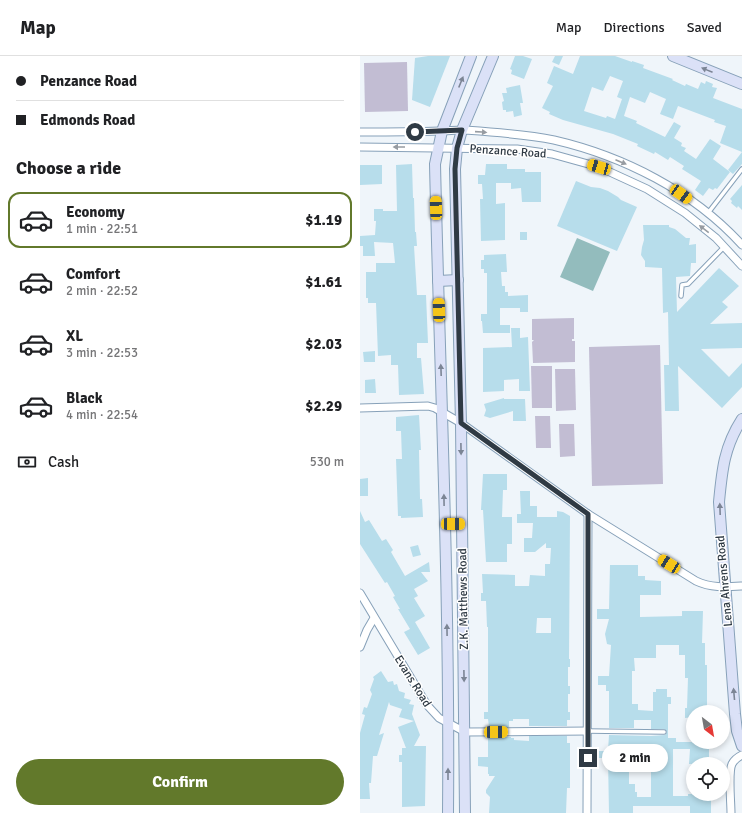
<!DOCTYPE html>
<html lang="en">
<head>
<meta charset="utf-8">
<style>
  :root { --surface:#fff; --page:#f6f6f6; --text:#202124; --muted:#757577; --line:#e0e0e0; --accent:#62792b }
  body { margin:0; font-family:Signika,sans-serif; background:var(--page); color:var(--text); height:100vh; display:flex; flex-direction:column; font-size:15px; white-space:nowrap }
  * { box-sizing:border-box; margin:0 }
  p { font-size:13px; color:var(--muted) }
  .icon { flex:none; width:22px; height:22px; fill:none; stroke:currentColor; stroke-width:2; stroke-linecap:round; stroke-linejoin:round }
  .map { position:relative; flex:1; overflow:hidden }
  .sheet { display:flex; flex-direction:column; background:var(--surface); width:360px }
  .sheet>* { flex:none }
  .banner { display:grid; align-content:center; height:88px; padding:0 16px; background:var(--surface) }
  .needle { width:26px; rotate:149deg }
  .fabs { position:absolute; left:326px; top:649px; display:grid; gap:8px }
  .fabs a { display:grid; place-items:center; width:44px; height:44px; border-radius:50%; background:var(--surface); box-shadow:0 2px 6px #0003; font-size:20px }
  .end { position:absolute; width:18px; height:18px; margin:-9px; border:5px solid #2f3a44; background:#fff; box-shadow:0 0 0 2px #fff }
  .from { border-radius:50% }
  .bubble { position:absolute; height:28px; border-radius:14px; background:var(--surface); box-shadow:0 2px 6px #0003; font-size:13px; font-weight:800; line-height:28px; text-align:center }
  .car { position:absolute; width:12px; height:24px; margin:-12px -6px; border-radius:5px; box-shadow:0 0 3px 1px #0007; background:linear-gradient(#f5c518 24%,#345 0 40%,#f5c518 0 76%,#345 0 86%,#f5c518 0) }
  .banner b { display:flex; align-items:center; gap:14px; height:38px; font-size:15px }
  .banner b+b { border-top:1px solid var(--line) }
  .banner i { width:10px; height:10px; background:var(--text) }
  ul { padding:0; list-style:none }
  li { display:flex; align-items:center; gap:12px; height:56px; margin:0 8px 6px; padding:0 8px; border:2px solid transparent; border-radius:12px }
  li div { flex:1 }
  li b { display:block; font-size:15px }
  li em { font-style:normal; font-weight:800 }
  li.active { border-color:var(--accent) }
  li>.icon { width:36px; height:36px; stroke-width:1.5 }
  h2 { padding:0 16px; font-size:18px; line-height:48px }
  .pay { display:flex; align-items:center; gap:10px; height:44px; padding:0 16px; font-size:15px }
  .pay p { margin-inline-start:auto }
  .action { display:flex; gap:8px; margin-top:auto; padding:8px 16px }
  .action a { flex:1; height:46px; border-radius:24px; background:var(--accent); color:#fff; font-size:16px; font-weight:800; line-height:46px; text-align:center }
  header { display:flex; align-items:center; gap:24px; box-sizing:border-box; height:56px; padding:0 20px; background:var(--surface); border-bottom:1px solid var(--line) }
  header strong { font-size:19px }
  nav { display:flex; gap:22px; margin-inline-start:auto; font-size:14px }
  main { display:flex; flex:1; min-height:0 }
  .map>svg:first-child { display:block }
</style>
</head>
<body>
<header>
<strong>Map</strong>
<nav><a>Map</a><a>Directions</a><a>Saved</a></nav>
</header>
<main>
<section class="sheet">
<div class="banner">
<b><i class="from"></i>Penzance Road</b>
<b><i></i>Edmonds Road</b>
</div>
<h2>Choose a ride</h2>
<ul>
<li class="active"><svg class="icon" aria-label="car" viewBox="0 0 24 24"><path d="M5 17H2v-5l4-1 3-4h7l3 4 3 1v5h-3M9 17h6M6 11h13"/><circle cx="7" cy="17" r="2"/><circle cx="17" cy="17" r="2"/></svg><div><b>Economy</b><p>1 min · 22:51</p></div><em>$1.19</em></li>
<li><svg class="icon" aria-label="car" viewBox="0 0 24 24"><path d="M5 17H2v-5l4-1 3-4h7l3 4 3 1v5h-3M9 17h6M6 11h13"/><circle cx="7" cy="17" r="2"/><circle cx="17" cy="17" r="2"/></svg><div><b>Comfort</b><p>2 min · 22:52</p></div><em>$1.61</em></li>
<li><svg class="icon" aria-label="car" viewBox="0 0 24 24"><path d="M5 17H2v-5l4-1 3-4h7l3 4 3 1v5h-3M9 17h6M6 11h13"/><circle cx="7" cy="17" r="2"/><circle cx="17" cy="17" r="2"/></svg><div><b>XL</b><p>3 min · 22:53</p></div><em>$2.03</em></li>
<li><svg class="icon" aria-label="car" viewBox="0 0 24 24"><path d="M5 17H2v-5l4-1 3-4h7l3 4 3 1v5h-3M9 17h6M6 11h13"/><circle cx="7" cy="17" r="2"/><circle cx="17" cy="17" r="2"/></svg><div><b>Black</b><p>4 min · 22:54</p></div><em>$2.29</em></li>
</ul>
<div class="pay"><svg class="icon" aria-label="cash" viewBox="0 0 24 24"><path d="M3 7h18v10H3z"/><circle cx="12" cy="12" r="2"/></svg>Cash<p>530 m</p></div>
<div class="action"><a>Confirm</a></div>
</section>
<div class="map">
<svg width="382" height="757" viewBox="0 0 382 757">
  <rect width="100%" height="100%" fill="#eff5fa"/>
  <!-- green -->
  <g fill="#c2bdd3">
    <polygon points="47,6 48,55 5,56 4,7"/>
    <polygon points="214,262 214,283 212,283 212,285 215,285 215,306 173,307 172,286 174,284 172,284 172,263"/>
    <polygon points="300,289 303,428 232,430 229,291"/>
    <polygon points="171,310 192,310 192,352 172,352"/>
    <polygon points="195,313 215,313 216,354 196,355"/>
    <polygon points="175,360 190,360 191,392 176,392"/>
    <polygon points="199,368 214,368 215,400 200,401"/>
  </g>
  <!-- water -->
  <polygon fill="#93bcbd" points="217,182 250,196 233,235 200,221"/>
  <!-- building -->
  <g fill="#b7ddeb" fill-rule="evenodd">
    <polygon points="68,0 90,0 70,51 52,44 55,2"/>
    <polygon points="155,0 163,0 172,3 164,23 151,18 152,14 150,13"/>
    <polygon points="195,0 203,0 199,9 192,6"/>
    <path d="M220,0H255L272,6V5L284,9L283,12L313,23L312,24L325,30L326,28L338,33L341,26L345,28L346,25L353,28L352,31L357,32L353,42L382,53V96L360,87L366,70L354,66L355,64L318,50L313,63L300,58L306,43L290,36L285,47L270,41L264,60L277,65L276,67L305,81L314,66L321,70L314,82L322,87L321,90L326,92L324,95L336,103L350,83L361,90L353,103L370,116L357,133L355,132L353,134L349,132L343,140L335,134L341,125L322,113L324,110L310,101L308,104L295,96L294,98L277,90L278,88L253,78L203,64L189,58L190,56L182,52L193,30L187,27L194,10L213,18ZM250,20L263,25L257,41L262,43L255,63L247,60L246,62L224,55L232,31L243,35Z"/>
    <polygon points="160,29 163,47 160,47 162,59 154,61 153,55 146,56 146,54 143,54 142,46 144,45 142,37 147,37 146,32"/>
    <polygon points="382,96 382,108 373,118 368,114"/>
    <polygon points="52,108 53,142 54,142 55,176 56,176 57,190 54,190 57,239 66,239 68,287 57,287 57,302 61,302 64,338 39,339 38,309 31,309 31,299 18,300 16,247 8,247 8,242 6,242 6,216 16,216 16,207 35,207 33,187 14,186 15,200 3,200 3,190 0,190 0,180 15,179 16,165 14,165 14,153 23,153 23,155 37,155 36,109"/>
    <polygon points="126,108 147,108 147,113 165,113 165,116 181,116 181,146 162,146 161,132 151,133 151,127 136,127 136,148 145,147 145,184 121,185 120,143 123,143 122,128 118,128 118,119 125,119"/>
    <polygon points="0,109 22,109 22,128 0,129"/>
    <polygon points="216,125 231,131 240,132 248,135 258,141 261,144 277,151 257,195 197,170"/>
    <polygon points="382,129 382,154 378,150 377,152 371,147 372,145 370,143"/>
    <polygon points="283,169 309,169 309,171 315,173 326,182 330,182 329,189 336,188 336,207 331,207 330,220 316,221 317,256 359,212 379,230 362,246 368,251 350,268 382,267 382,292 341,293 369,321 382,307 382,331 362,352 318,310 319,355 305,355 304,309 309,309 308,256 303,257 302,212 285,211 285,205 281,199 282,191 284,184"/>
    <rect x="160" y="176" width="7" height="8"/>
    <polygon points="146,198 147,216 141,216 142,230 145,230 145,236 148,236 148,240 168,239 168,256 160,256 160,252 140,252 140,269 150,269 150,277 123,277 122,265 121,265 121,258 127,258 127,217 124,217 124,213 121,213 121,204 124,204 124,199"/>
    <polygon points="151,272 160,272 160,282 168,281 170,335 159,335 159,323 144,324 144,335 123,336 123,292 152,291"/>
    <polygon points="15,295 15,306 4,306 3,296"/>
    <polygon points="15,323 16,337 5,337 5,324"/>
    <polygon points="144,342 144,343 165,343 166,365 153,365 153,355 130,362 124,360 126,354 124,348"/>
    <polygon points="59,359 61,394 59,394 60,443 62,443 63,461 41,462 41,460 38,460 36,403 42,403 41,375 36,375 36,361"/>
    <polygon points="123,418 147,418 147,434 143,434 142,461 152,461 152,488 147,488 147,506 126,506 123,454 121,454"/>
    <polygon points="8,422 8,440 0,440 0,423"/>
    <path d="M160,435H170V450H177V461H197V455L203,456L210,460L209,603H210V611H208V630H210V638H208V656H210V664H207V670H169V663H153V665H149V671H129L128,663H124V656H128V571H127L126,545H121V537H123L122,518L155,519V530H169L170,519L185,520V508H190L191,492H186V487L175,496H164V482H172L173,467H157V458H161ZM177,562H191V577H176Z"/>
    <polygon points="0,455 5,466 9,464 22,485 26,483 33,494 31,496 45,520 69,506 70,516 61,516 68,525 54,533 58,540 54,542 65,560 55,566 70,592 58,599 44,576 50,573 38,553 40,553 33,541 35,540 27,526 25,527 0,488"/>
    <polygon points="58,489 61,499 53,501 50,491"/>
    <path d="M250,509H278V520H285V524L301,525V539H280V561L322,560V555H343L342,587H345V609H347V656H333V661L325,662V652H327L328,622H325V599H319V589H296V602H274L275,615H272V648H278V654L293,655V636H296V633H307V641H311V648H308V682H316V686H349V708H329L330,693H313V740H328V738H351V757H330V750H273V757H249L248,702H236V695H248L249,679L291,680L305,679L307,676L304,673H291V664H274V672H249V635H246V629H238V620H249L251,589L247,588L245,578L249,563H237V553H249ZM271,707H291V741H277V736H275V728H269V713H271Z"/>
    <polygon points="21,615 28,626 33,625 34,629 37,628 39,635 45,637 44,642 51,644 49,648 54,649 52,658 60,679 54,690 66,690 65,750 42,751 42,706 39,706 39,699 42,699 42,692 46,692 38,671 54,665 39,661 42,653 30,649 29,646 19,679 24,677 17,700 13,700 11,727 9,727 10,743 0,743 0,677 5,659 2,658 4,651 7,652 12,638 10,634 14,623 13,621"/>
    <polygon points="169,680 207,680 207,687 210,687 210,732 207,732 206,757 129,757 130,741 126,737 126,734 135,720 129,720 129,718 128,718 128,711 118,710 118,701 128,701 128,681 151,681 151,682 154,682 154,684 169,685"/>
  </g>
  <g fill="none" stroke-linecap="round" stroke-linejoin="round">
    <!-- lane casing -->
    <g stroke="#87a1b9" stroke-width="5.5">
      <g id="lane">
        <polyline points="348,157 382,113"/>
        <polyline points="321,240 322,229 328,228 364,191"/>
        <polyline points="228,675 304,676"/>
      </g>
    </g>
    <!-- street casing -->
    <g stroke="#87a1b9" stroke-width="9">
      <g id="street">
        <path d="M0,76C26,76 53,76 79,75C87,75 95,74 103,74C132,76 165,78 194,84C263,100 333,135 382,189"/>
        <polyline points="0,91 157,93 192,98 239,111 287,133 325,157 356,182 382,210"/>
        <path d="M0,352L68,350L75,352L101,367L228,458L336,525C351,532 365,531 382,530"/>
        <polyline points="0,537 67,649 79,662 105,676 228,675"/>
        <polyline points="0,591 7,574 14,562"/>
        <polyline points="227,757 228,458"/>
        <path d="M371,757C371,746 368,716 372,708C374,704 378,701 382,699"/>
      </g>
    </g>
    <!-- secondary casing -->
    <g stroke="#87a1b9" stroke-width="12">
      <g id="secondary">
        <polyline points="313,0 382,28"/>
        <polyline points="78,225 98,224"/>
        <path d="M382,363C364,391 362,414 359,446L375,658L377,675L382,690"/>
        <path d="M88,757C90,541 80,324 75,108L82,75L111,0"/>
        <polyline points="105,757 101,367 95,113 97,92 102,74 133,0"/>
      </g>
    </g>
    <!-- lane -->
    <use href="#lane" stroke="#fff" stroke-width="3.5"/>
    <!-- street -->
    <use href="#street" stroke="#fff" stroke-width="7"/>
    <!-- secondary -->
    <use href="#secondary" stroke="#dbe1f7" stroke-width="10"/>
  </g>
  <!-- one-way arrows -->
  <defs><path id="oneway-solid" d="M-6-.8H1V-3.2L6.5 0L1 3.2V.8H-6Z"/></defs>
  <g fill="#7c8595">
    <use href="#oneway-solid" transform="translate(347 14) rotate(-158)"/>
    <use href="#oneway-solid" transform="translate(101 26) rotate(-68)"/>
    <use href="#oneway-solid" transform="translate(81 314) rotate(-92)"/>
    <use href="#oneway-solid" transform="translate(101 393) rotate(89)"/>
    <use href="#oneway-solid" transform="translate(84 444) rotate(-91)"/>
    <use href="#oneway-solid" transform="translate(360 453) rotate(-92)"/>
    <use href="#oneway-solid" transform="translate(87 574) rotate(-91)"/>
    <use href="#oneway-solid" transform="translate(104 620) rotate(89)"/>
    <use href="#oneway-solid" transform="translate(374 638) rotate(-95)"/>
    <use href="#oneway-solid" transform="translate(88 718) rotate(-90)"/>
  </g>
  <g fill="#979ca2">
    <use href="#oneway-solid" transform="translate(121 76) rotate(4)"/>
    <use href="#oneway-solid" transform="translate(39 91) rotate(-180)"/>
    <use href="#oneway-solid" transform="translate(261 106) rotate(23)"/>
    <use href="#oneway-solid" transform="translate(344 173) rotate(-142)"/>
  </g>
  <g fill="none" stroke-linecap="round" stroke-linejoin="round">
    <!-- route -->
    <polyline stroke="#2f3a44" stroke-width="5" points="55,76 102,74 97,92 95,113 101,367 228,458 228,702"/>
  </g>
  <g text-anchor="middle" stroke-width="3" stroke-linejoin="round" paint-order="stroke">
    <!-- street labels -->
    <g font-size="12" fill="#2f3a44" stroke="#fff">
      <text transform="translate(148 95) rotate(4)" y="4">Penzance Road</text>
      <text transform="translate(364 525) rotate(-95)" y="4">Lena Ahrens Road</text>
      <text transform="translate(103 543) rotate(-91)" y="4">Z.K. Matthews Road</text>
      <text transform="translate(53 625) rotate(58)" y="4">Evans Road</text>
    </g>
  </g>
</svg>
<div class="fabs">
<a><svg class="needle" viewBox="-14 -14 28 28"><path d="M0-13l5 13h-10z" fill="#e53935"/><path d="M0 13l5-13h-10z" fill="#757577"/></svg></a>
<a><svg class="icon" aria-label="locate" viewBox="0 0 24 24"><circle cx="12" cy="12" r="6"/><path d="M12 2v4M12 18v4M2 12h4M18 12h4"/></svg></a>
</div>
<i class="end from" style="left:55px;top:76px"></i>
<i class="end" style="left:228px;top:702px"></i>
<div class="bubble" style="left:242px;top:688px;width:66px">2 min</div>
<i class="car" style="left:239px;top:111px;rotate:286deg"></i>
<i class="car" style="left:321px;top:138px;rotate:125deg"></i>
<i class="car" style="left:76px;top:152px;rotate:358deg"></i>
<i class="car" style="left:79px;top:254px;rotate:358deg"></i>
<i class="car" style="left:93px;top:468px;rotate:90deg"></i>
<i class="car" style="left:309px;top:508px;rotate:302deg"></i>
<i class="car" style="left:136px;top:676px;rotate:89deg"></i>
</div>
</main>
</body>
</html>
